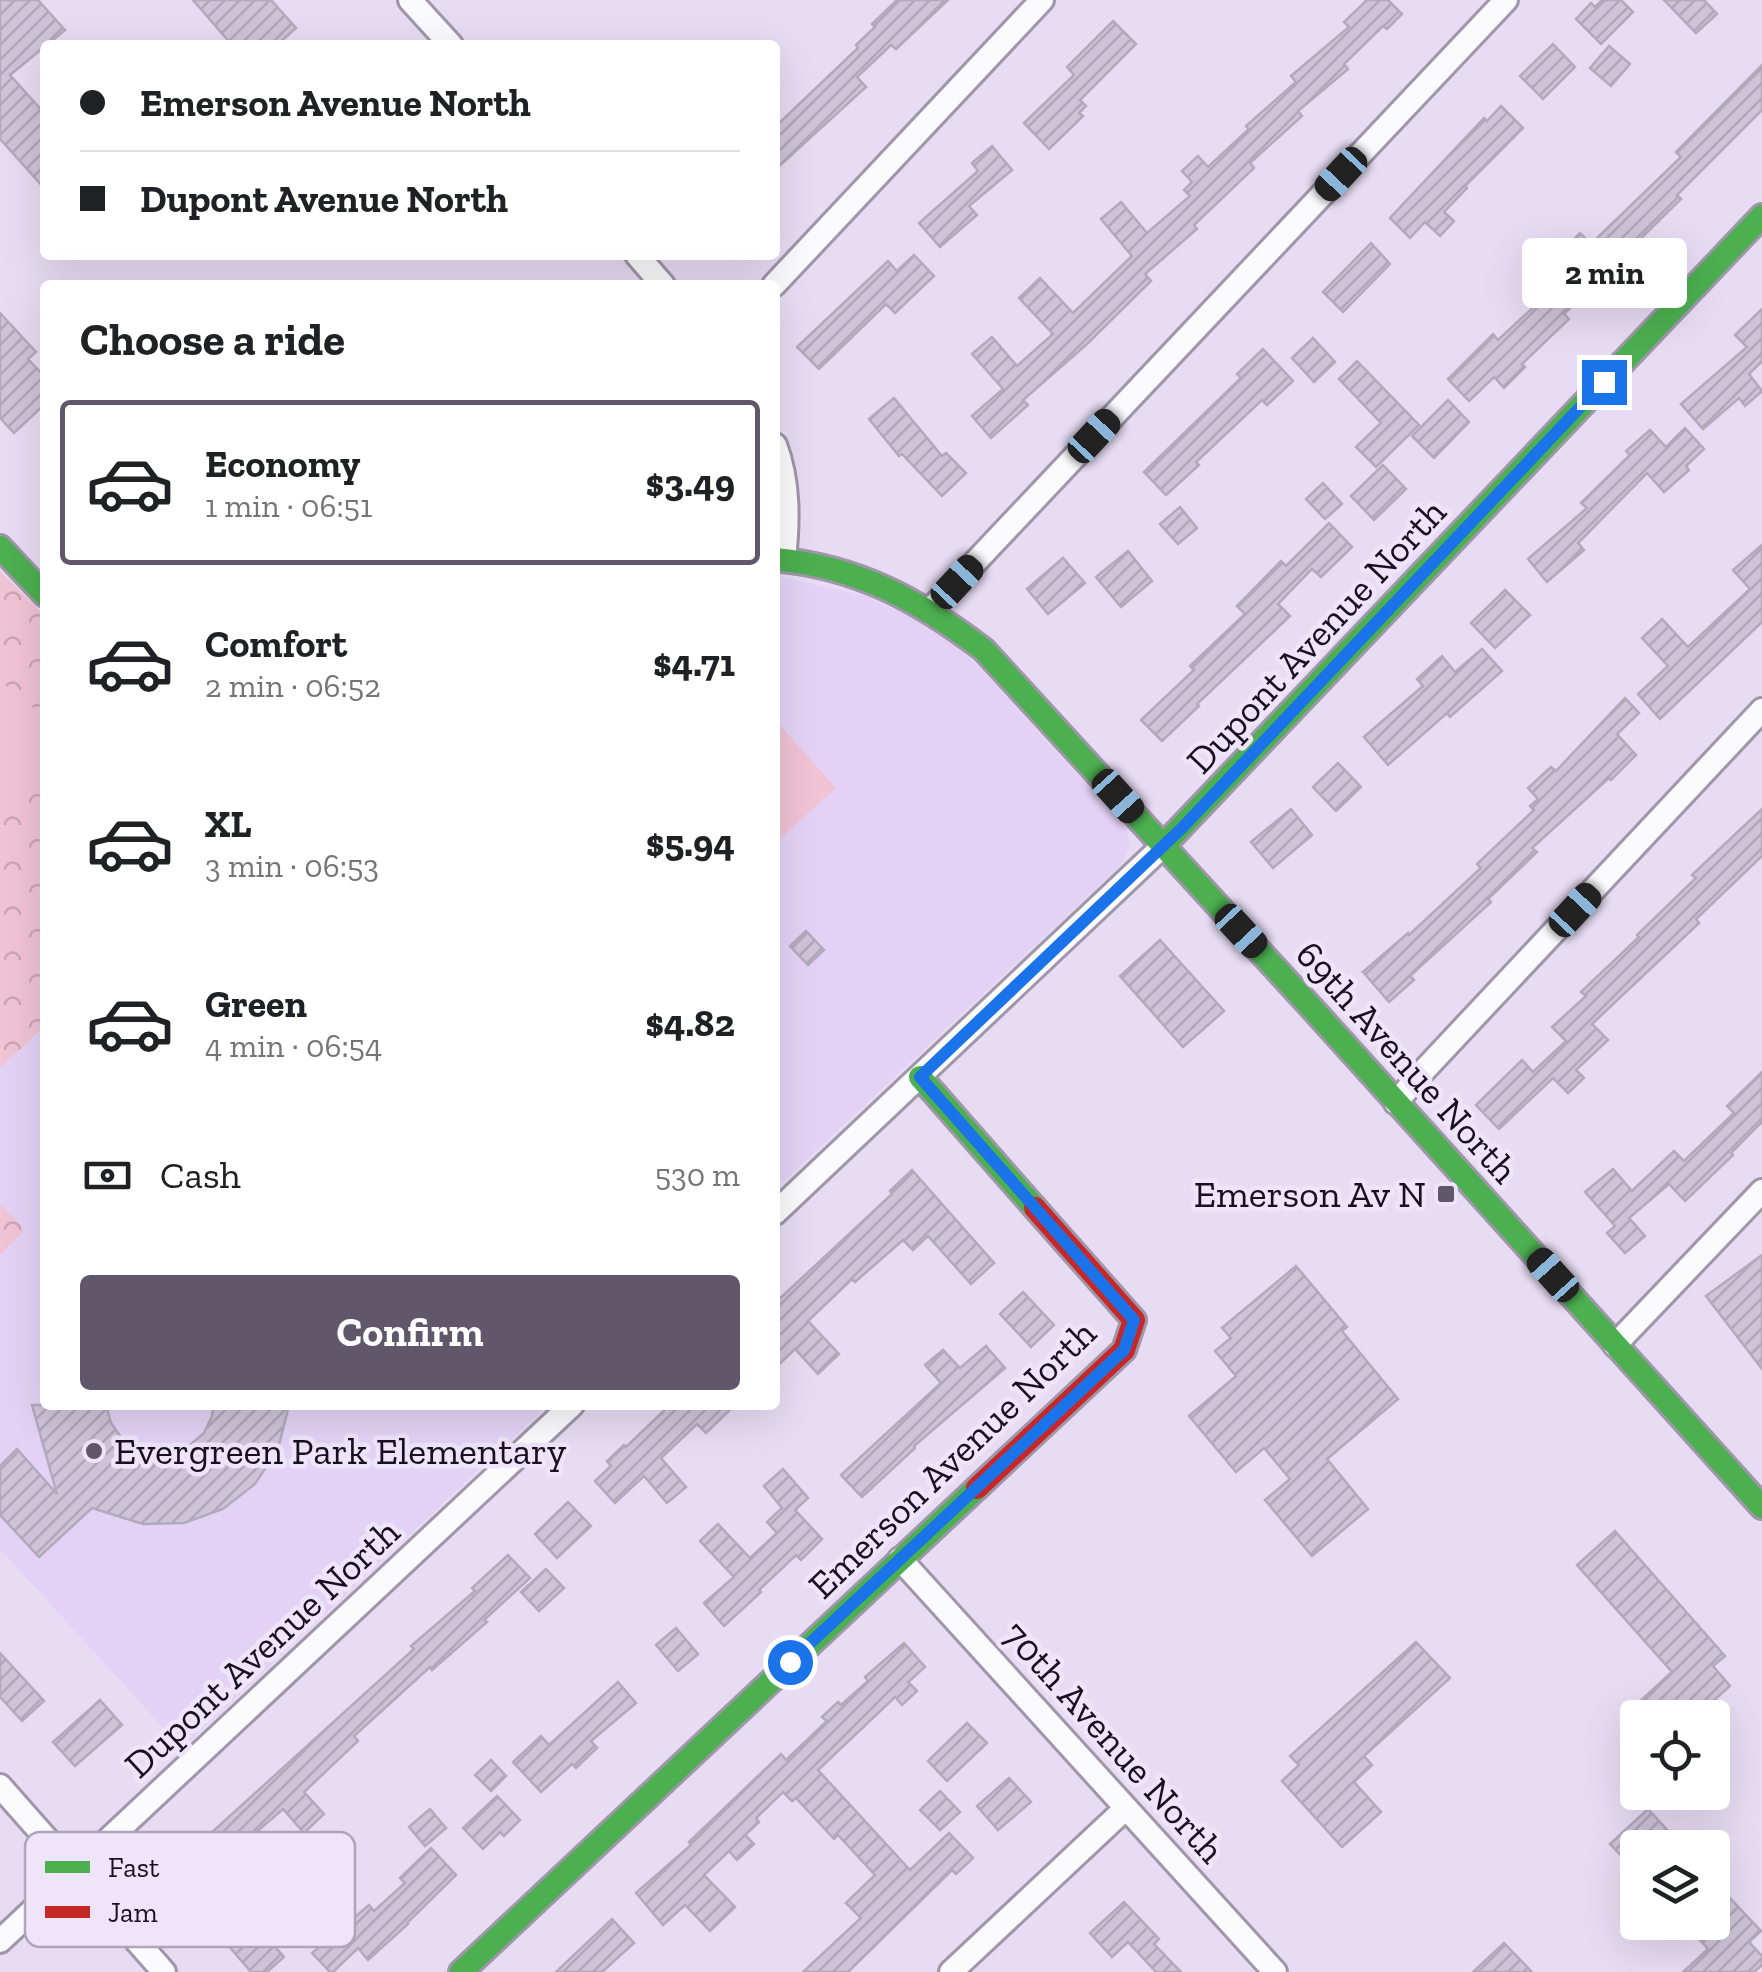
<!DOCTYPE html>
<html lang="en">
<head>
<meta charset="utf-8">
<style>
  :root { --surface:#fff; --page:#f2f2f2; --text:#202124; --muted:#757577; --line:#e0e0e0; --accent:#60576a }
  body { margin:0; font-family:"Zilla Slab",serif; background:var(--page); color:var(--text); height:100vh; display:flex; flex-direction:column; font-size:38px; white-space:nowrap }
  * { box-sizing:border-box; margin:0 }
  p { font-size:32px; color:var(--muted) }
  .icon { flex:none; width:55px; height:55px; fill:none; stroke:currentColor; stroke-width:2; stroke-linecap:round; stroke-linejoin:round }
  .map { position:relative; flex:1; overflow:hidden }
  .details { position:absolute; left:40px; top:280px; width:740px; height:1130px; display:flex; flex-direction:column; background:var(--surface); border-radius:10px; box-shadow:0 10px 40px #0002 }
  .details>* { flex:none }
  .top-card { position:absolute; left:40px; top:40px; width:740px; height:220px; border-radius:10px; box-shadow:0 10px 40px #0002; display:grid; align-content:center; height:220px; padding:0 40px; background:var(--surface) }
  .buttons { position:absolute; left:1620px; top:1700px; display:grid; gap:20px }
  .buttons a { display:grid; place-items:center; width:110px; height:110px; border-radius:10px; background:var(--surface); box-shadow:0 10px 40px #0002; font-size:50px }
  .end { position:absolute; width:45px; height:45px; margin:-22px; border:12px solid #1a73e8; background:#fff; box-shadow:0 0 0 5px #fff }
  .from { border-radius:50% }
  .bubble { position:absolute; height:70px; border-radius:10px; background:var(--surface); box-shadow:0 10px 40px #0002; font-size:32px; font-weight:800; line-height:70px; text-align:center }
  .car { position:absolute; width:30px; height:60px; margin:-30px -15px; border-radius:12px; box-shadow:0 0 8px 2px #0007; background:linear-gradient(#222 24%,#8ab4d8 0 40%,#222 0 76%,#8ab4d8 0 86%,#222 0) }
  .top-card b { display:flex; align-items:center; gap:35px; height:95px; font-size:38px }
  .top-card b+b { border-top:2px solid var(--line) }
  .top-card i { width:25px; height:25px; background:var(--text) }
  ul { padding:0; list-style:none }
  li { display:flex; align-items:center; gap:30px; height:165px; margin:0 20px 15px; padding:0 20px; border:5px solid transparent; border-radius:10px }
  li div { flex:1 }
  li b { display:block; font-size:38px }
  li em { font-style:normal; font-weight:800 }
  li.on { border-color:var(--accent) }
  li>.icon { width:90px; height:90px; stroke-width:1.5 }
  h2 { padding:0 40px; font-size:45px; line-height:120px }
  .pay { display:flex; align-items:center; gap:25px; height:110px; padding:0 40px; font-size:38px }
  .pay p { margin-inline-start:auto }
  .action { display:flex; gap:20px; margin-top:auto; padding:20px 40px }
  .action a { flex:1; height:115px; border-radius:10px; background:var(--accent); color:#fff; font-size:40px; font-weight:800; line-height:115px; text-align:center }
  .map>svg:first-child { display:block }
</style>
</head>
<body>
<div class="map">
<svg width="1762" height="1972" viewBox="0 0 1762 1972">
  <defs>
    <pattern id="park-crowns" width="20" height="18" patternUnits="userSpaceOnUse" patternTransform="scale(2.5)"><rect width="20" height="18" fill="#f0c3d5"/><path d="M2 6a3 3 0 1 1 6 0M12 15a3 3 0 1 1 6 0" fill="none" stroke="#cda6b7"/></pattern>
    <pattern id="building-hatch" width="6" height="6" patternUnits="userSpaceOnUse" patternTransform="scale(2.5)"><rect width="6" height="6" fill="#cec4d9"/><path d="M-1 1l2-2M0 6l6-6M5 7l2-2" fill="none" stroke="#b0a7ba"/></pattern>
  </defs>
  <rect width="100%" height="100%" fill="#e7dcf3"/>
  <!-- built -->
  <g fill="#e3d2f5">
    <polygon points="775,576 862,595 935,628 981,669 1126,828 1130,847 1122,864 775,1189"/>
    <polygon points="45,1026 45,1405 548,1405 182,1748 0,1549 0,1068"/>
  </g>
  <!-- park -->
  <g fill="url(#park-crowns)">
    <polygon points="0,571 45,616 45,1026 0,1068"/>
    <polygon points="0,1204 22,1226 22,1233 0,1255"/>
  </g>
  <!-- garden -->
  <g fill="#f0c3d5">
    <polygon points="0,681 45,717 45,766 0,815"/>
    <polygon points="775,720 836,788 775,843"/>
  </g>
  <!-- building -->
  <g fill="url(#building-hatch)" stroke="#b3a9bd" stroke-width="2.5">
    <polygon points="0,0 38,0 65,30 10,75 45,114 45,189 0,139"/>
    <polygon points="193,0 271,0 296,28 277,45 232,45"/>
    <polygon points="897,0 948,0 896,49 891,45 857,77 866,87 775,170 775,127 858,48 856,45 875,27 872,24"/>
    <polygon points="1367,0 1388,0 1402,14 1387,29 1383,26 1344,64 1348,69 1298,111 1302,116 1250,163 1254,168 1194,225 1197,229 1145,274 1151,281 1087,344 1023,400 1028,405 991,438 972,416 1003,389 972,354 992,337 1017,366 1053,334 1019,298 1040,278 1073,313 1132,256 1101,219 1121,202 1147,233 1190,196 1184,190 1192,182 1182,171 1198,156 1208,167 1249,129 1246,126 1296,82 1291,76 1349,27 1344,22"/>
    <polygon points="1602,0 1621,0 1633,12 1601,44 1576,19 1591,3 1595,7"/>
    <polygon points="1664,0 1704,0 1717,14 1696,33"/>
    <polygon points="1113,21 1136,44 1080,100 1086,106 1079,113 1083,116 1049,149 1024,123 1074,75 1067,67"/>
    <polygon points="1553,44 1575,67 1543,99 1520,76"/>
    <polygon points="1609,46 1630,64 1611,86 1590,68"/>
    <polygon points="1762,65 1762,110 1677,195 1681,199 1564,314 1569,319 1522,364 1525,367 1504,388 1494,377 1469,401 1448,379 1493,334 1498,340 1567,276 1564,272 1576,260 1565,248 1580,233 1591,244 1681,157 1676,152"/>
    <polygon points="1501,106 1523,128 1465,186 1467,188 1444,212 1454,221 1440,236 1425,222 1410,238 1390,218 1484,118 1487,121"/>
    <polygon points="992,146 1012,170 969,206 977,215 940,247 919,223 978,171 972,163"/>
    <polygon points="1371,243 1390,264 1343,312 1323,292"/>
    <polygon points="914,255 934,276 895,313 886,304 819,369 797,347 888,261 897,271"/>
    <polygon points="1762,309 1762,364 1761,362 1749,374 1762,391 1745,406 1739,398 1703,429 1681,404 1747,347 1735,335"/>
    <polygon points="0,313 36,352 28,359 45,377 45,404 14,433 0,418"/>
    <polygon points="1313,338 1335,362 1314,382 1292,358"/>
    <polygon points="1263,349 1293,381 1267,405 1262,400 1196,462 1199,465 1166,495 1144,472 1241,378 1237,374"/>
    <polygon points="1357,361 1419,425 1376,467 1356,447 1381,423 1339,379"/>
    <polygon points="894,398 942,456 946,453 966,473 942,496 902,454 899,456 869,419"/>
    <polygon points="1448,400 1469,422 1434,458 1412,436"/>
    <polygon points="1685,428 1704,449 1686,466 1689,470 1664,492 1647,473 1578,543 1584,550 1547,582 1528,559 1587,508 1581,503 1630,455 1626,451 1650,430 1666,447"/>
    <polygon points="1383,465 1406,489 1374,520 1351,496"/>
    <polygon points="1323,483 1342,504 1325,519 1306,499"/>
    <polygon points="1180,507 1197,528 1178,544 1160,524"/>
    <polygon points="1329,523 1352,547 1321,577 1312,569 1278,604 1290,616 1197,704 1199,706 1162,741 1141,720 1194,670 1190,666 1245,614 1237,606 1281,561 1286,566"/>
    <polygon points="1762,545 1762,622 1660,719 1638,694 1668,666 1642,638 1662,619 1688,647 1750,589 1733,570"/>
    <polygon points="1128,551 1152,581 1121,607 1096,577"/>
    <polygon points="1063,558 1085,583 1048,614 1027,589"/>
    <polygon points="1505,590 1530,615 1495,648 1471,623"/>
    <polygon points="1482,649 1502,671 1450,717 1447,713 1388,765 1364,737 1423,686 1417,679 1442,656 1455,672"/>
    <polygon points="1625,698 1639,713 1617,734 1636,755 1611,780 1609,778 1532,848 1537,852 1488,899 1491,902 1410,976 1414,980 1389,1002 1363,972 1408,933 1409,935 1481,868 1477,864 1534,810 1530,806 1538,799 1528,788 1551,767 1556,771"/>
    <polygon points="1338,763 1361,787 1336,811 1313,787"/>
    <polygon points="1291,809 1312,835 1273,868 1251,842"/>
    <polygon points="1762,809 1762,856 1696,919 1699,923 1592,1024 1608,1040 1576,1070 1584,1078 1568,1093 1553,1078 1499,1129 1476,1105 1522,1060 1533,1072 1566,1041 1552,1027 1586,996 1581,992 1639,937 1637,935 1696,878 1692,875"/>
    <polygon points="806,931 824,950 808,965 790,946"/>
    <polygon points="1160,940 1224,1011 1183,1047 1120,976"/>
    <polygon points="1762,1072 1762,1122 1731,1153 1733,1155 1685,1201 1669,1184 1629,1218 1645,1236 1625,1253 1607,1233 1615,1226 1585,1192 1613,1169 1632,1191 1674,1151 1684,1161 1734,1113 1727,1106"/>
    <polygon points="912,1170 994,1263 971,1284 928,1236 913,1250 903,1240 855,1282 852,1279 808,1321 839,1354 818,1374 795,1349 775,1368 775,1303 892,1194 890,1191"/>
    <polygon points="1762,1255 1762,1369 1706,1296"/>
    <polygon points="1296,1266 1347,1327 1342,1331 1398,1399 1327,1459 1368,1509 1312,1556 1265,1500 1290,1479 1264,1448 1236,1472 1189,1416 1236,1376 1215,1351 1231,1338 1222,1328"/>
    <polygon points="1023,1292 1054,1325 1031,1347 1000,1314"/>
    <polygon points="986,1346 1005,1368 914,1446 915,1448 862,1497 841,1475 941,1383 925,1365 943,1350 960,1368"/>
    <polygon points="32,1405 106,1405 111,1423 121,1437 136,1448 154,1454 173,1453 190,1445 204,1433 212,1416 214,1405 289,1405 278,1449 255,1484 223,1509 184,1523 143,1524 92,1508 39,1557 0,1515 0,1466 17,1449 57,1494"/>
    <polygon points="670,1405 735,1405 706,1433 697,1424 661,1458 686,1487 667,1503 644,1476 615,1503 595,1481 611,1466 607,1461 624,1445 626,1447"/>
    <polygon points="783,1469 808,1498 795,1510 822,1539 801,1560 796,1555 759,1590 761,1592 724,1626 704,1603 734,1577 700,1541 718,1524 750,1558 777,1533 767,1522 782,1508 764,1486"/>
    <polygon points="568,1502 591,1526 557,1558 535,1534"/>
    <polygon points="1615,1531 1725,1656 1713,1666 1730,1686 1694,1718 1653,1718 1639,1702 1672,1672 1577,1565"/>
    <polygon points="508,1555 530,1578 484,1620 487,1622 432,1670 430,1667 354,1736 358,1741 304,1792 324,1814 304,1833 283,1809 237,1849 245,1858 218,1883 284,1957 267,1972 251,1972 196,1908 192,1911 179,1895 183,1892 167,1873 414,1649 411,1646 475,1591 472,1588"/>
    <polygon points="546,1569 564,1588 539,1611 521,1592"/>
    <polygon points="676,1628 698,1654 678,1671 656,1645"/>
    <polygon points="1416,1642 1450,1678 1364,1756 1372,1765 1354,1782 1381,1812 1342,1847 1282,1781 1299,1765 1290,1756"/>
    <polygon points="904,1643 925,1667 908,1682 917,1691 902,1705 895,1697 818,1770 910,1870 949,1833 973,1858 956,1874 952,1870 848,1972 803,1972 861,1918 846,1903 875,1875 838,1835 834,1839 796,1798 792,1801 783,1792 756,1818 759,1822 745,1835 754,1844 737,1860 729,1851 704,1875 735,1907 710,1931 685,1905 663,1925 636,1893 691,1845 689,1842 781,1754 786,1760 827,1721 822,1717 838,1702 841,1705 868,1681 865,1677"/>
    <polygon points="0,1653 44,1701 22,1721 0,1697"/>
    <polygon points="618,1682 636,1703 591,1741 597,1748 576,1768 572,1764 541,1792 513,1762 541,1736 549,1745"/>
    <polygon points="100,1700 122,1725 75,1766 53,1742"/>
    <polygon points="967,1723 987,1743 947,1781 928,1761"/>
    <polygon points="491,1760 506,1776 491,1791 475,1775"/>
    <polygon points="1009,1778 1031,1802 998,1830 977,1806"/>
    <polygon points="940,1791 960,1812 940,1830 920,1810"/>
    <polygon points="497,1796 520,1820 504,1836 500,1832 483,1849 463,1828"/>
    <polygon points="430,1809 446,1828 425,1846 409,1827"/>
    <polygon points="1648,1809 1684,1848 1638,1848 1638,1873 1610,1844"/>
    <polygon points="431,1848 456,1875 407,1923 408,1924 368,1960 358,1948 333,1972 330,1972 312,1953 369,1905 374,1911 405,1883 400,1878"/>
    <polygon points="1712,1879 1761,1931 1749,1942 1762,1956 1762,1965 1754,1972 1683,1972 1708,1949 1684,1922 1712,1922"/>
    <polygon points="1124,1902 1159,1939 1154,1944 1181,1972 1156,1972 1128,1942 1112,1957 1090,1933"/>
    <polygon points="612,1919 634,1943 602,1972 556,1972"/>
    <polygon points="1504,1943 1532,1972 1473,1972"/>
  </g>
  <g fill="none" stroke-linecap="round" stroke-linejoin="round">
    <!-- street casing -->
    <g stroke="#9f96a9" stroke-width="28">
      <g id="street">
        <polyline points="410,0 451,45"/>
        <polyline points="637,255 663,285"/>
        <polyline points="774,285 1042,0"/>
        <path d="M775,445C789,482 788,521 784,560"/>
        <polyline points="930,610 1506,0"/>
        <polyline points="1396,1103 1414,1081 1762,710"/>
        <polyline points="775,1213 1163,846"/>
        <polyline points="1615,1345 1762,1191"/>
        <polyline points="900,1559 1275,1972"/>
        <polyline points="0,1786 164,1972"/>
        <polyline points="0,1941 572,1405"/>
        <polyline points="951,1972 1126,1808"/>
      </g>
    </g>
    <!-- fast casing -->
    <g stroke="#9f96a9" stroke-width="28">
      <g id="fast">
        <polyline points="0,547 45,595"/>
        <path d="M775,559C858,567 919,600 984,650L1319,1016L1762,1507"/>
        <polyline points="1163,846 1762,216"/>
        <polyline points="920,1077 1035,1208"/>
        <polyline points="461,1972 977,1488"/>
      </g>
    </g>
    <!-- jam casing -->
    <g stroke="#9f96a9" stroke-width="28">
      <polyline id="jam" points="977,1488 1124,1350 1134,1320 1035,1208"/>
    </g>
    <!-- street -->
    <use href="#street" stroke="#fbfafd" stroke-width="22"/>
    <!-- fast -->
    <use href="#fast" stroke="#4caf50" stroke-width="22"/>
    <!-- jam -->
    <use href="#jam" stroke="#c62828" stroke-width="22"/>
  </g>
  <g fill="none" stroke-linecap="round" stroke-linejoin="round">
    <!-- route -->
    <polyline stroke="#1a73e8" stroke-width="12" points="790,1662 1124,1350 1134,1320 920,1077 1182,828 1604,382"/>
  </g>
  <!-- markers -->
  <g fill="#60576a" stroke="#eee5fa" stroke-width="4">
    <rect x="1436" y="1184" width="20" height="20" rx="5"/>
    <circle cx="94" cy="1451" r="10"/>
  </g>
  <g text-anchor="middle" stroke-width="9" stroke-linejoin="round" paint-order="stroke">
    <!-- street labels -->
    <g font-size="38" fill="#180f20" stroke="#eee5fa">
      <text transform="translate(1316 636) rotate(-47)" y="13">Dupont Avenue North</text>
      <text transform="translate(1407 1062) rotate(48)" y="13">69th Avenue North</text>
      <text transform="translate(952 1459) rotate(-44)" y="13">Emerson Avenue North</text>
      <text transform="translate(262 1648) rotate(-43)" y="13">Dupont Avenue North</text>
      <text transform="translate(1114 1742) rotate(48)" y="13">70th Avenue North</text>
    </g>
    <!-- poi labels -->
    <g font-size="38" fill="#180f20" stroke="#eee5fa" text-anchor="end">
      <text x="1426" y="1207">Emerson Av N</text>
      <text x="114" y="1464" text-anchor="start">Evergreen Park Elementary</text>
    </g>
  </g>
  <!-- legend -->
  <rect x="25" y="1832" width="330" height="115" rx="15" fill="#eee5fa" stroke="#aea5b9" stroke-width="2.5"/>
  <rect x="45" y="1861" width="45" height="12" fill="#4caf50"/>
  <rect x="45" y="1906" width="45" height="12" fill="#c62828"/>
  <g font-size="28" fill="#180f20">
    <text x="108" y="1877">Fast</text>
    <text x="108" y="1922">Jam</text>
  </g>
</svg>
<div class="buttons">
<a><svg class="icon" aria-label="locate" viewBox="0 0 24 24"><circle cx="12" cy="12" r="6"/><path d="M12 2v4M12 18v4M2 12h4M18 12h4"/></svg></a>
<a><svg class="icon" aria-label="layers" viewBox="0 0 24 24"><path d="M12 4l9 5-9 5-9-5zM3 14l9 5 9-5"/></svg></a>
</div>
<i class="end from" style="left:790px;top:1662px"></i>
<i class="end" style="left:1604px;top:382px"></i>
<div class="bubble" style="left:1522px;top:238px;width:165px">2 min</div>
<i class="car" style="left:1341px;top:174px;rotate:223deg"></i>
<i class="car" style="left:1094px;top:436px;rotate:43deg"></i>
<i class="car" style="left:957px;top:582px;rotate:43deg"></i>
<i class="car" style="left:1118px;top:796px;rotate:138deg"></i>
<i class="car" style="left:1575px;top:910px;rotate:43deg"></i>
<i class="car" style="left:1241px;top:931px;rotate:137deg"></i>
<i class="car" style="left:1553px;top:1275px;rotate:318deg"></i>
<div class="top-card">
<b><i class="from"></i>Emerson Avenue North</b>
<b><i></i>Dupont Avenue North</b>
</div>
<section class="details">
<h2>Choose a ride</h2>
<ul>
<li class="on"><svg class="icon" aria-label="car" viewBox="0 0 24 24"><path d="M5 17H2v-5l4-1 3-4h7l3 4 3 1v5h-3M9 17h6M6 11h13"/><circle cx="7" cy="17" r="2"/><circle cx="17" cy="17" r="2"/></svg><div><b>Economy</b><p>1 min · 06:51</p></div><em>$3.49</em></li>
<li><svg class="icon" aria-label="car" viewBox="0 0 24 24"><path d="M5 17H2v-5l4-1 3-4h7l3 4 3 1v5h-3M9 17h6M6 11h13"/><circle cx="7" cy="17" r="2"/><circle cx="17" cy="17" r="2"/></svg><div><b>Comfort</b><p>2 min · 06:52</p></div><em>$4.71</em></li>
<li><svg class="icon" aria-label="car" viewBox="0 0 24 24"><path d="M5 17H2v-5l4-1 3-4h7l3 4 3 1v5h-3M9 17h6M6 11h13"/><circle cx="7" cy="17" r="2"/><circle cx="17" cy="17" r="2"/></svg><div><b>XL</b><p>3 min · 06:53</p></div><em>$5.94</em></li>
<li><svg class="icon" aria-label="car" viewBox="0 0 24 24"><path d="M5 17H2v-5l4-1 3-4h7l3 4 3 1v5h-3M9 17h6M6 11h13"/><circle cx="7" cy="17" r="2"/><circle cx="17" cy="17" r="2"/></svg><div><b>Green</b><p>4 min · 06:54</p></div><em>$4.82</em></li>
</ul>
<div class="pay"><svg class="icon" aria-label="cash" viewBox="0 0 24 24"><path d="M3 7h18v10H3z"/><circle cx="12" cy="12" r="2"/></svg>Cash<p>530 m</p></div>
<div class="action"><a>Confirm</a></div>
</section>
</div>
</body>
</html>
